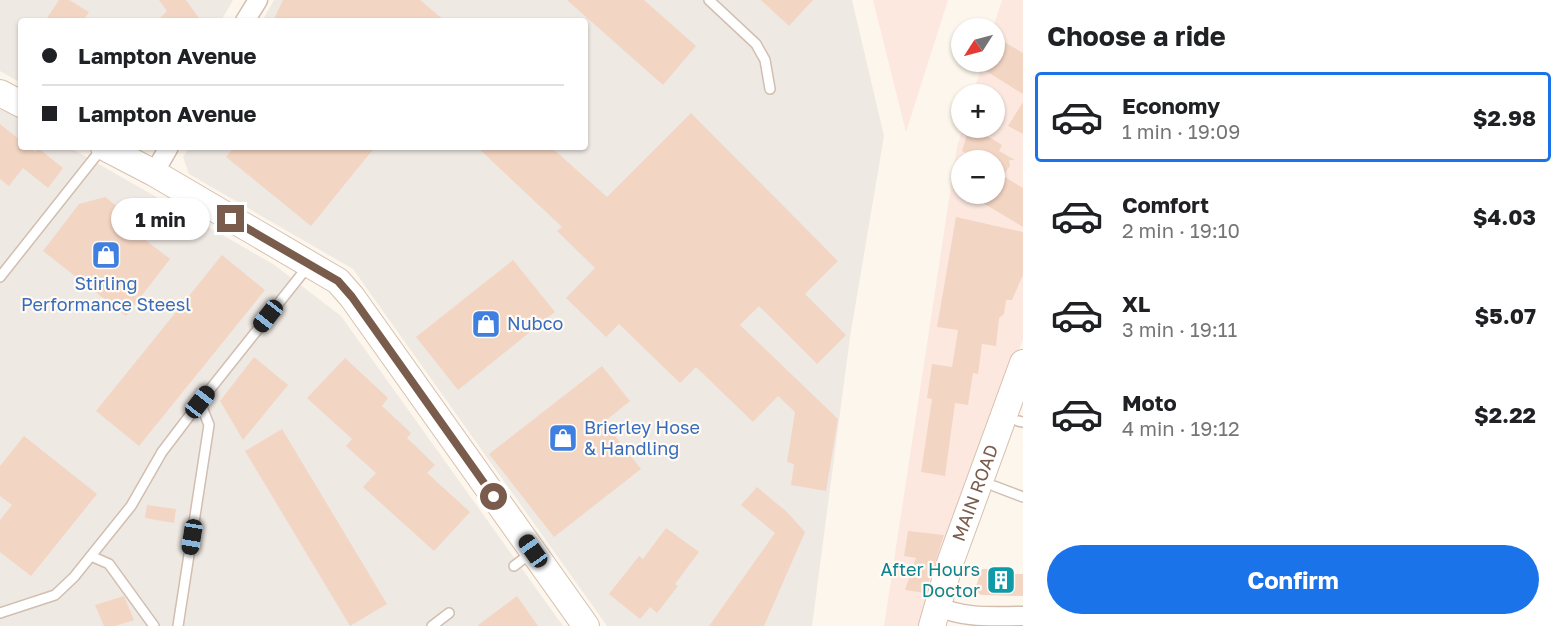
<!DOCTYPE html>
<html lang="en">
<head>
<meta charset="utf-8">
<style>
  :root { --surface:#fff; --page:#f2f2f2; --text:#202124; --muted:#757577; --line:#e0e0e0; --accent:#1a73e8 }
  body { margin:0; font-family:"Golos Text",sans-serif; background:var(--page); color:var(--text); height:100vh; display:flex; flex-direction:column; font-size:22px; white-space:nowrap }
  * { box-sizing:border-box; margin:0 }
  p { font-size:20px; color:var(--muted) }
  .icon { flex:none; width:33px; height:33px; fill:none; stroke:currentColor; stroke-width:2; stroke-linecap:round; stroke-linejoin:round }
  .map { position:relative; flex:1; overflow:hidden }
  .details { display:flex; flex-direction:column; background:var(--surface); width:540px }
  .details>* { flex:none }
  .hud { position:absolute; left:18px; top:18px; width:570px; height:132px; border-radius:6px; box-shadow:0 2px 4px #0004; display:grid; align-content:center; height:132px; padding:0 24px; background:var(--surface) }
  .needle { width:39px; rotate:234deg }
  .buttons { position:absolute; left:951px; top:18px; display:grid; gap:12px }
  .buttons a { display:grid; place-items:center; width:54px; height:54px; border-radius:50%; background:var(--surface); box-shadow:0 2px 4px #0004; font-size:30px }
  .end { position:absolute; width:27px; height:27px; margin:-14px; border:8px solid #7a5c4d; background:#fff; box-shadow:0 0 0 3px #fff }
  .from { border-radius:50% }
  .bubble { position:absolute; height:42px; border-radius:21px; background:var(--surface); box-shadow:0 2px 4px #0004; font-size:20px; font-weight:700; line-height:42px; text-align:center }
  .car { position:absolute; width:18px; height:36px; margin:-18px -9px; border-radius:8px; box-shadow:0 0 4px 2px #0007; background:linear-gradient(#222 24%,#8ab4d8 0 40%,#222 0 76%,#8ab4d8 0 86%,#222 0) }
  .hud b { display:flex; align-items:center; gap:21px; height:57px; font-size:22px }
  .hud b+b { border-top:2px solid var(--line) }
  .hud i { width:15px; height:15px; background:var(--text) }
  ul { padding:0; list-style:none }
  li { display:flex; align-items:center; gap:18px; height:90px; margin:0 12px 9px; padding:0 12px; border:3px solid transparent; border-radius:6px }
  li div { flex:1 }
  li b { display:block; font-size:22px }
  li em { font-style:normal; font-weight:700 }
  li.active { border-color:var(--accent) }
  li>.icon { width:54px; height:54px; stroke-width:1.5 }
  h2 { padding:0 24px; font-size:27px; line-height:72px }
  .primary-button { display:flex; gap:12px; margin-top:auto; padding:12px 24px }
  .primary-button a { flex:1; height:69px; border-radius:36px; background:var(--accent); color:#fff; font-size:24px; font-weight:700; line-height:69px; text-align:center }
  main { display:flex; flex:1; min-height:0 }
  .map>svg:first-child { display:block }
</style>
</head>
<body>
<main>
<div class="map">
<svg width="1023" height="626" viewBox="0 0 1023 626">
  <rect width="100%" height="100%" fill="#fdf6ec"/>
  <!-- commercial -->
  <g fill="#fde8e0" fill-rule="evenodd">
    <polygon points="873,0 948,0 906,132"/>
    <path d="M1002,0H1023V339L946,547L924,626H884L957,147L963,128H994V94H973L983,62H994L993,28ZM962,160H994V194H962Z"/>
  </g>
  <!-- industrial -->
  <g fill="#efe9e4">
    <polygon points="0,0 233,0 221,21 21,21 21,83 0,71"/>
    <polygon points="274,0 852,0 884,136 850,337 812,626 607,626 353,269 189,174 183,157 189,147 585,147 585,21 262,21"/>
    <polygon points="0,107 21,119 21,147 69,147 273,264 341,316 563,626 0,626"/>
  </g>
  <!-- building -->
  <g fill="#f3d5c3">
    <polygon points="59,0 69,0 89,12 83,21 45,21"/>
    <polygon points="159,0 186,0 201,21 157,21 167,11"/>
    <polygon points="283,0 420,0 445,21 273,21"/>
    <polygon points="567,0 644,0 696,46 663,85"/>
    <polygon points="761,0 813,0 789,26"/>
    <polygon points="994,36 1023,53 1023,94 986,71 989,62 994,62"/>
    <polygon points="1023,102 1023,134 1008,126"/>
    <polygon points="691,113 838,261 805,294 846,335 817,364 759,306 740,325 838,419 826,491 791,485 794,464 787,462 795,412 778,396 753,422 696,367 680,383 619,324 606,337 566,298 595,268 557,231 562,227 477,147 551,147 607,197"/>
    <polygon points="0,124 21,141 21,147 29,147 35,152 38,148 63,168 48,188 23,168 9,186 0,179"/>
    <polygon points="969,128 974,128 1002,145 999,151 1015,160 1009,160 1010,166 1003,176 1023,188 1023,227 968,194 994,194 994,160 978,160 962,151"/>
    <polygon points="234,147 375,147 311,226 226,157"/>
    <polygon points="105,197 133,219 127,226 170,259 126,316 43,251 79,204"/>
    <polygon points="956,217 1023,232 1023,275 1012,300 1006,300 1004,314 999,318 996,346 982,344 978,374 973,373 968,405 955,403 945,476 921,472 932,399 927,398 932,364 952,367 958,330 937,327"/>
    <polygon points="222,255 265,290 139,446 96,411"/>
    <polygon points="513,260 555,312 458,390 416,337"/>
    <polygon points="254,357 288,385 243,440 220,401"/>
    <polygon points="345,358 388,398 382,406 411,433 407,438 435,465 427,473 470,512 434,551 363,487 376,473 346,446 352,439 307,398"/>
    <polygon points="602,366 630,401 604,422 641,469 554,537 489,454"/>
    <polygon points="282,429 387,604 350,626 245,451"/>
    <polygon points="24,436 97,494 31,576 0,552 0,520 12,505 0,496 0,466"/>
    <polygon points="757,487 787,512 805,532 764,626 709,626 775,533 741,505"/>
    <polygon points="147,505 176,509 174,523 145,518"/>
    <polygon points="666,528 699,552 675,584 678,586 657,613 650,607 640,619 609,594 639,556 643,559"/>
    <polygon points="908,531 944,535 925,593 905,590 916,558 904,556"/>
    <polygon points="982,569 997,569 996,574 1023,574 1023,596 981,595 977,592 976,586"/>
    <polygon points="124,596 134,620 115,626 104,626 95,605"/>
    <polygon points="517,596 538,626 477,626"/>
  </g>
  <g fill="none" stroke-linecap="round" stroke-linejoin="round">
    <!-- lane casing -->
    <g stroke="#d1beb0" stroke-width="12">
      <g id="lane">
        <polyline points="709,0 756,44 765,60 770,89"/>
        <polyline points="0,277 103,147"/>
        <polyline points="1018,421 1023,422"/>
        <polyline points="994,486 1023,497"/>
        <polyline points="91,556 109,564 154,626"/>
        <polyline points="514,566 531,553"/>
        <polyline points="0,613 55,595 74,577 131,506 162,452 200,402"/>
        <polyline points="178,626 209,425 200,402 309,265"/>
        <polyline points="432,626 449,613"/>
      </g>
    </g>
    <!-- street casing -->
    <g stroke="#d1beb0" stroke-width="21">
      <g id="street">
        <polyline points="245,21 258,0"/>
        <polyline points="154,173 169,147"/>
        <path d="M937,606C965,619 993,616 1023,616"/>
      </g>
    </g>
    <!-- secondary casing -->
    <g stroke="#d6c0b0" stroke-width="28">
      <g id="secondary">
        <polyline points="0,93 21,104"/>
        <polyline points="104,147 154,173 338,281 352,297 586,626"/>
        <path id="s1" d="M932,626L950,563L1023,363"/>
      </g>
    </g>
    <!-- lane -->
    <use href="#lane" stroke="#fff" stroke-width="9"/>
    <!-- street -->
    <use href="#street" stroke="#fff" stroke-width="18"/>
    <!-- secondary -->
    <use href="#secondary" stroke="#fff" stroke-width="26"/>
  </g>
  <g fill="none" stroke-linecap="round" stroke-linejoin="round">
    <!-- route -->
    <polyline stroke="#7a5c4d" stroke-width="8" points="231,219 338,281 352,297 494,497"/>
  </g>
  <!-- icons -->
  <defs>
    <g id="shop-square" transform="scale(1.5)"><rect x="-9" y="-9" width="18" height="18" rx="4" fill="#3f7fe0" stroke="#fffaf3"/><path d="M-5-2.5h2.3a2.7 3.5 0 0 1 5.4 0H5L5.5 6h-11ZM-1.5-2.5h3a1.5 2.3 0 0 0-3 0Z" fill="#fff"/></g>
    <g id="building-square" transform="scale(1.5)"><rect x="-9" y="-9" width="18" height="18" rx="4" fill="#0f9aa8" stroke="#fffaf3"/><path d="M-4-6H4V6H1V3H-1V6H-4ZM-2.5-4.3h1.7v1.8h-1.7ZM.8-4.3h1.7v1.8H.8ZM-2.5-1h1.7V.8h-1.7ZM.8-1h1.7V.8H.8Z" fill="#fff"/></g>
  </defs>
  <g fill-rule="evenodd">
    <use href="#shop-square" x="106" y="255"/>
    <use href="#shop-square" x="486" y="324"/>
    <use href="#shop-square" x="563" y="438"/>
    <use href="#building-square" x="1001" y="580"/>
  </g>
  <g text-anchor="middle" stroke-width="4.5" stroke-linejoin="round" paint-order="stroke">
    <!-- shop labels -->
    <g font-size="18" fill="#366cbe" stroke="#fffaf3" text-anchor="start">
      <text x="106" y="290" text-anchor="middle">Stirling<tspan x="106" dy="21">Performance Steesl</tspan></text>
      <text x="507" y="330">Nubco</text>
      <text x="584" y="434">Brierley Hose<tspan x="584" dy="21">&amp; Handling</tspan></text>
    </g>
    <!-- street labels -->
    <g font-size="18" fill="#7a5c4d" stroke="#fffaf3">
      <text dy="6" stroke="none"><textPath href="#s1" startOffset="140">MAIN ROAD</textPath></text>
    </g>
    <!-- culture labels -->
    <g font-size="18" fill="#0d838f" stroke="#fffaf3" text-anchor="end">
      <text x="980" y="576">After Hours<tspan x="980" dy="21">Doctor</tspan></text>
    </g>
  </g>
</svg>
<div class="buttons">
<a><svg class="needle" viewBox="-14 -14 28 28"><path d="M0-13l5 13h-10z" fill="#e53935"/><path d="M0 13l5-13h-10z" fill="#757577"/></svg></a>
<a>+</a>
<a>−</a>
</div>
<i class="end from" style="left:494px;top:497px"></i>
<i class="end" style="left:231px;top:219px"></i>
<div class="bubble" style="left:111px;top:198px;width:99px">1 min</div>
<i class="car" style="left:268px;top:316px;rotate:218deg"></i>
<i class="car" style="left:200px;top:402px;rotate:38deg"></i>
<i class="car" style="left:192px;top:537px;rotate:189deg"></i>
<i class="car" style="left:533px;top:551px;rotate:325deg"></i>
<div class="hud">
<b><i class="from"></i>Lampton Avenue</b>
<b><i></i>Lampton Avenue</b>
</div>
</div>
<section class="details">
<h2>Choose a ride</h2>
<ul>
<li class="active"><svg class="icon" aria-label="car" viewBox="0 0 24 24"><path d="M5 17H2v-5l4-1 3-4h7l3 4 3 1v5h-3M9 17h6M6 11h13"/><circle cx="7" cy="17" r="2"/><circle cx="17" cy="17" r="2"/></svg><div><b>Economy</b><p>1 min · 19:09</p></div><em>$2.98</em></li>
<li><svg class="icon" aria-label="car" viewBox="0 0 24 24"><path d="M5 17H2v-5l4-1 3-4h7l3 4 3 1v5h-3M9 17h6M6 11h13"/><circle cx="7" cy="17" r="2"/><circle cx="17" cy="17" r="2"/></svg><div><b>Comfort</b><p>2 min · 19:10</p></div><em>$4.03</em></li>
<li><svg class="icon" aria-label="car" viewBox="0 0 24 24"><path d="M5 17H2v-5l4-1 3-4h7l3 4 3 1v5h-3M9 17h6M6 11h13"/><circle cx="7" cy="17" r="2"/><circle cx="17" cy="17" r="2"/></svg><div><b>XL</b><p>3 min · 19:11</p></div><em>$5.07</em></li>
<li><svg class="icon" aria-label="car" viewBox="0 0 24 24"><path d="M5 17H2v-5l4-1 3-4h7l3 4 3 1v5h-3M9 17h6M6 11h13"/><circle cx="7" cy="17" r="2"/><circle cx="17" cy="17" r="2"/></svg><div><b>Moto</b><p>4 min · 19:12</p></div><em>$2.22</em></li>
</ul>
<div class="primary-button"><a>Confirm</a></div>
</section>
</main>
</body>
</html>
